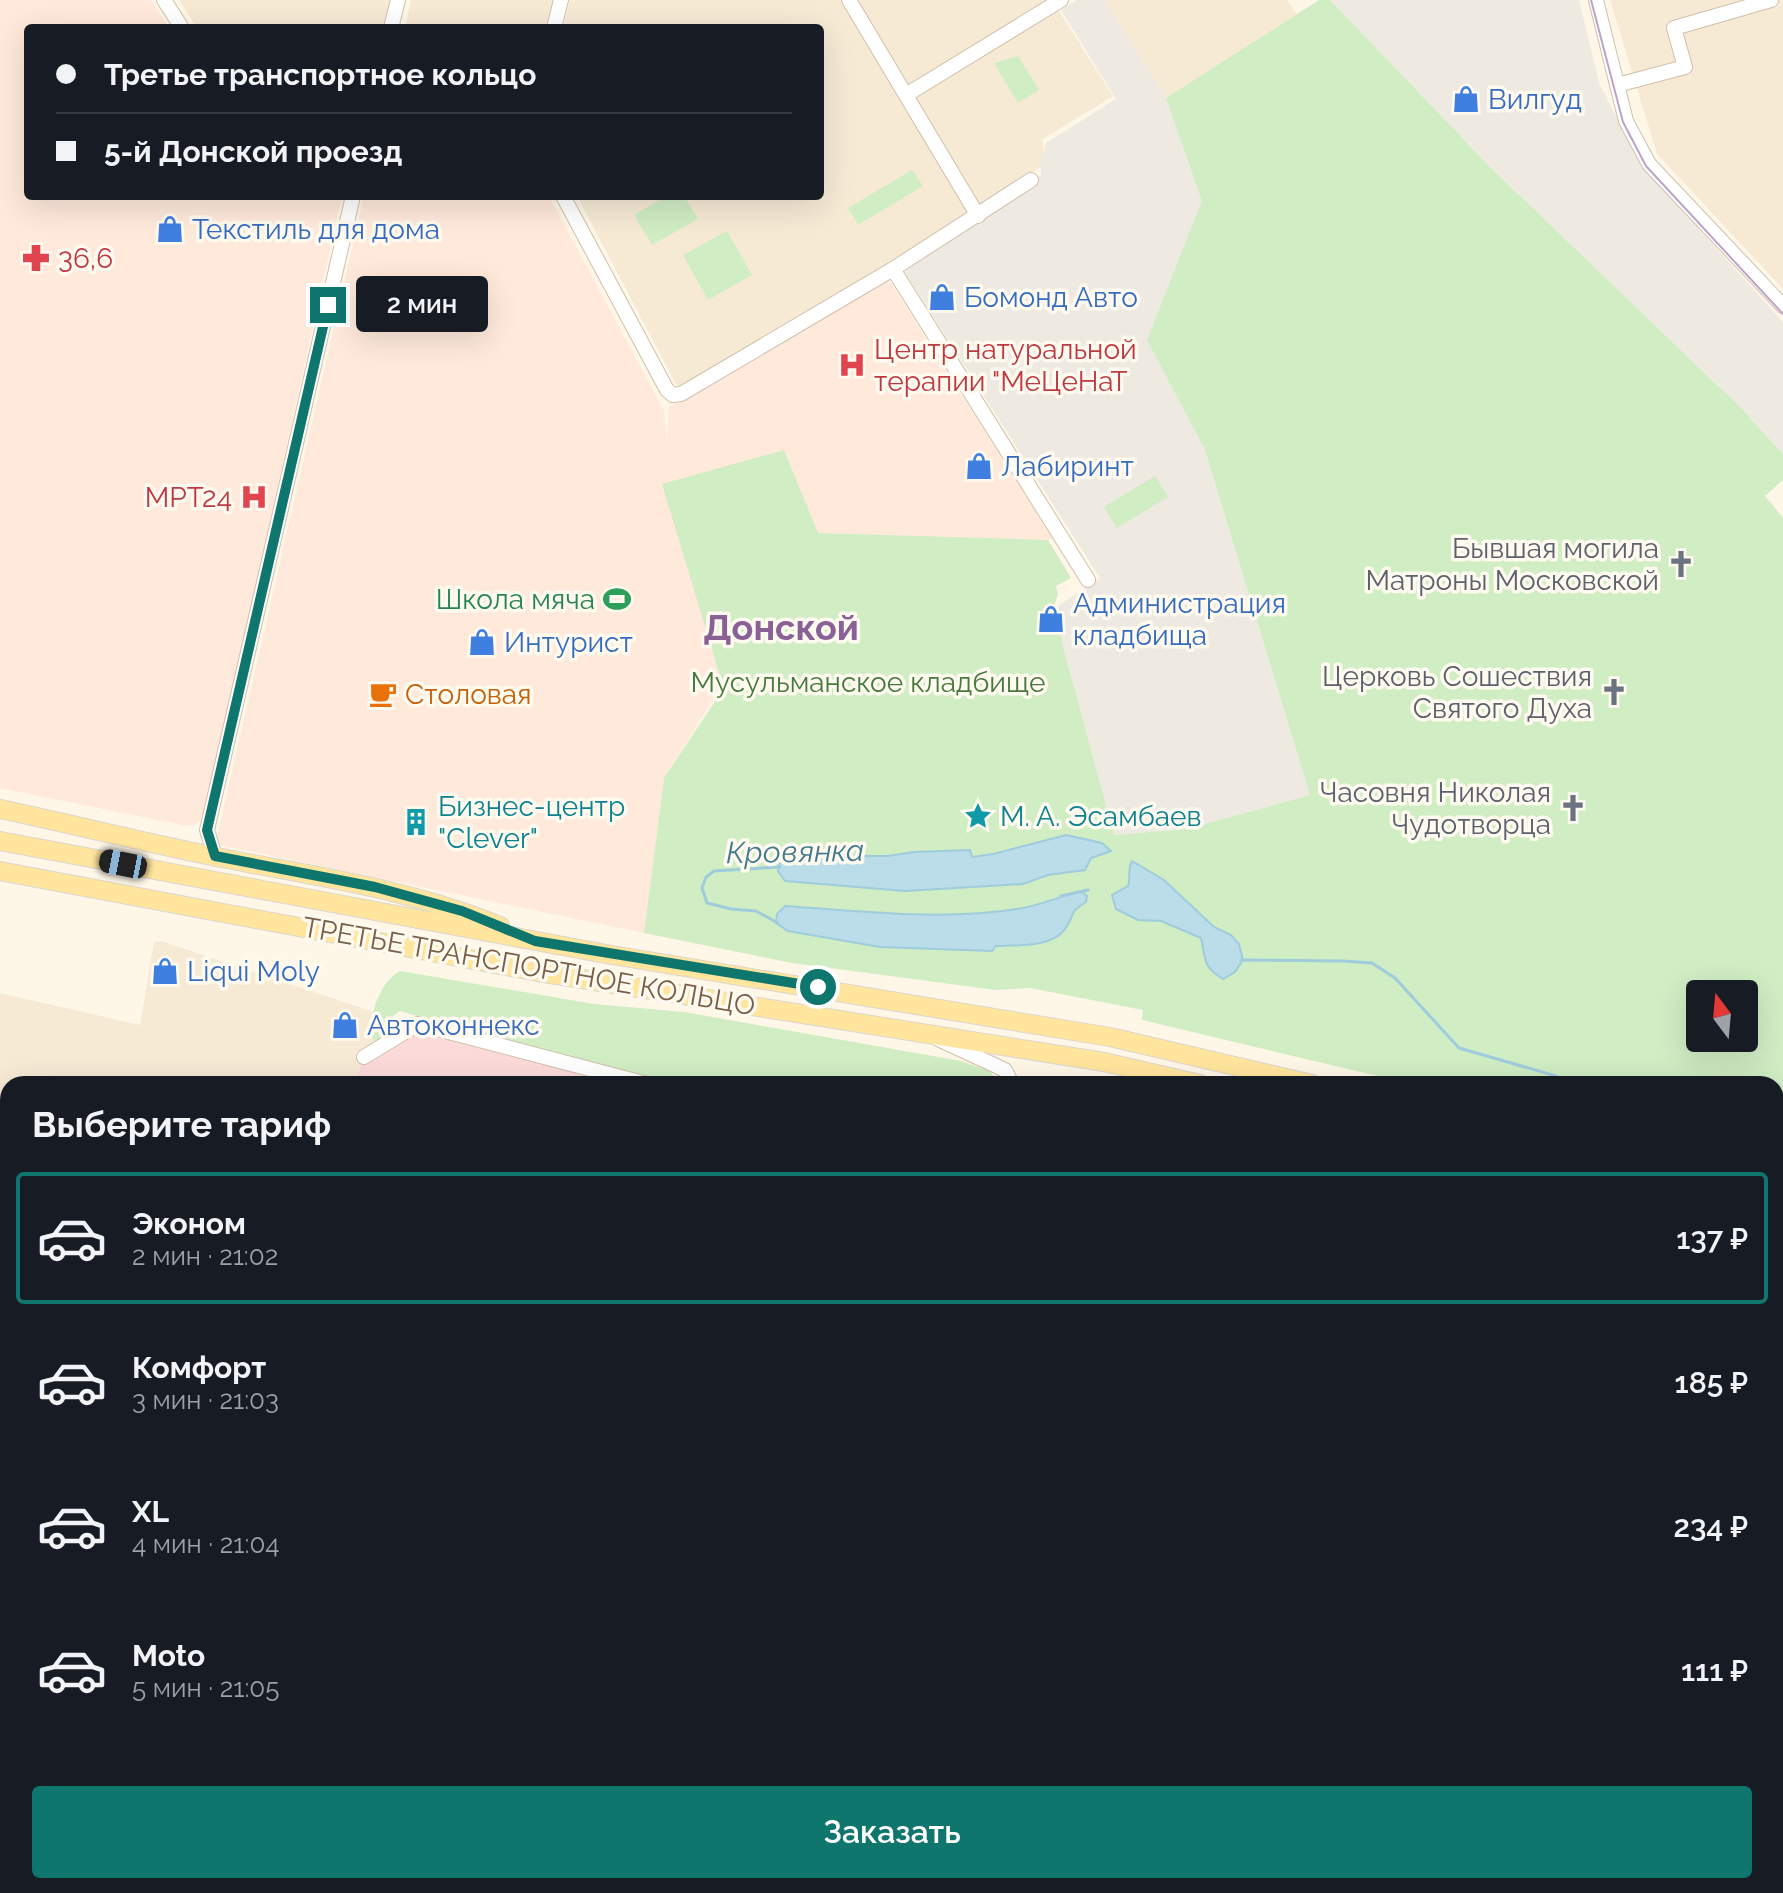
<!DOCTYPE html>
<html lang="ru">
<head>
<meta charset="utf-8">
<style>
  :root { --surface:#171b24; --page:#20242c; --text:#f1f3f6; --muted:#9ea1a6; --line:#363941; --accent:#0f766e }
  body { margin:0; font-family:Raleway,sans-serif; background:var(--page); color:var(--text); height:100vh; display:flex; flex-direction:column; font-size:30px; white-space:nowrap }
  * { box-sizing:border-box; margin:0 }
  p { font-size:26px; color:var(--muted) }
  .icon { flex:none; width:44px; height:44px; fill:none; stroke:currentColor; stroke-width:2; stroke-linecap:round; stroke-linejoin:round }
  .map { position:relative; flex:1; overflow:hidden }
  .drawer { position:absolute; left:0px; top:1076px; width:1784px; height:818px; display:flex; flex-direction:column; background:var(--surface); border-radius:24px 24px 0 0; box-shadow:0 8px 32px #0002 }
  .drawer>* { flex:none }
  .banner { position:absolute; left:24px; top:24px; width:800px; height:176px; border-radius:8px; box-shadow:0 8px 32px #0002; display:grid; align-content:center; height:176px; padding:0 32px; background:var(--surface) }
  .needle { width:52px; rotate:344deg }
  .tools { position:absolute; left:1686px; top:980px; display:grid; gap:16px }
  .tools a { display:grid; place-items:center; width:72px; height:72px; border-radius:8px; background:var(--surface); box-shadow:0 8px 32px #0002; font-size:40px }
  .end { position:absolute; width:36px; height:36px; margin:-18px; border:10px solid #0f766e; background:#fff; box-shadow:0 0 0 4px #fff }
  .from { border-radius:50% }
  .bubble { position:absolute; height:56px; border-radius:8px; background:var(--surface); box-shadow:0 8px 32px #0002; font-size:26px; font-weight:600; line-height:56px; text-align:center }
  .car { position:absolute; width:24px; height:48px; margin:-24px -12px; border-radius:10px; box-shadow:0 0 6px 2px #0007; background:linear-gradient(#222 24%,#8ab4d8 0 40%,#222 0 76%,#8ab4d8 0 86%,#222 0) }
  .banner b { display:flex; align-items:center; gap:28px; height:76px; font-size:30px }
  .banner b+b { border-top:2px solid var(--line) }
  .banner i { width:20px; height:20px; background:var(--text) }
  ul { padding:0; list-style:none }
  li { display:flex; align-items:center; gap:24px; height:132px; margin:0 16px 12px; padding:0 16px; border:4px solid transparent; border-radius:8px }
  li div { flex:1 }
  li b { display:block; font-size:30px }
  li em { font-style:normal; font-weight:600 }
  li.on { border-color:var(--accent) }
  li>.icon { width:72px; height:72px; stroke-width:1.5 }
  h2 { padding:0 32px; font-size:36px; line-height:96px }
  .cta { display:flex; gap:16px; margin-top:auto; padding:16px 32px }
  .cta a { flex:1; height:92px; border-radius:8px; background:var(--accent); color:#fff; font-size:32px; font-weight:600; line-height:92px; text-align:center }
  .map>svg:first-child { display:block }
</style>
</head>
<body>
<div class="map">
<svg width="1783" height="1893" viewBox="0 0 1783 1893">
  <rect width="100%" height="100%" fill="#fef7e7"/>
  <!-- residential -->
  <g fill="#f6ead5">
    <polygon points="179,0 391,0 385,28 197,28"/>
    <polygon points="411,0 555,0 548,28 405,28"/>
    <polygon points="570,0 842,0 969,214 678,388 577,196 820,196 820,28 563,28"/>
    <polygon points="858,0 1052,0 1113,96 1043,139 1044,165 980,204"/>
    <polygon points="1104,0 1287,0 1297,14 1166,98"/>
    <polygon points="1610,0 1783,0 1783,289 1657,154"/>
    <polygon points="161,941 425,1029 619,1084 8,1084 8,1193 0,1195 0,993 140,1025 154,942"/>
    <polygon points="251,1886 560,1886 563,1893 257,1893"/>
  </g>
  <!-- commercial -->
  <g fill="#fee9db">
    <polygon points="0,0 151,0 169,28 28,28 28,196 342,196 204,817 195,825 182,825 0,788"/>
    <polygon points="364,196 549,196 664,411 667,440 669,407 882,281 890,282 1052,538 1048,540 1003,540 818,533 716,655 720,676 719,690 664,778 644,933 219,845 216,842"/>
    <polygon points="0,1408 8,1414 8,1536 0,1525"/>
    <polygon points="589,1886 715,1886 711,1893 589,1893"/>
  </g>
  <!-- industrial -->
  <g fill="#eee9e1">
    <polygon points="1077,0 1104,0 1166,98 1203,201 1147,340 1205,450 1310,795 1187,829 1114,835 1053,609 1100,578 906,274 908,265 1041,175 1041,161 1046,143 1116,99 1061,10"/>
    <polygon points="1330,0 1579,0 1599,83 1641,165 1783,322 1783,454 1741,408 1492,169"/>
    <polygon points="715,1886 976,1886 970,1893 711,1893"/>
  </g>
  <!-- medical -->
  <g fill="#fcdada">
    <polygon points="425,1029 619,1084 355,1084 361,1065"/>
    <polygon points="1776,1420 1783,1427 1783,1893 970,1893 976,1886 1776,1886"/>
  </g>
  <!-- green -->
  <g fill="#d0edc4" fill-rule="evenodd">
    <path d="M1319,0H1330L1492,169L1741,408L1783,454V480L1765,496L1783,518V1133L1776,1134V1084H1411L1142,1020L1143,1010L1030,988L996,990L792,963L644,933L664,778L714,703L719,690L720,676L662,484L784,450L818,533L1048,540L1071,578L1056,586L1058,594L1053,609L1114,835L1187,829L1310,795L1205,450L1147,340L1202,201L1166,98ZM1700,994H1744V1038H1700Z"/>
    <polygon points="1018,56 1039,90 1018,103 994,63"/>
    <polygon points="912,170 923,186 858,225 848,208"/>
    <polygon points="667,196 684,196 698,219 652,245 634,215"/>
    <polygon points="727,231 752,275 708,300 683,255"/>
    <polygon points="1155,476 1168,497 1117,528 1104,507"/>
    <path d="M400,971L594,1004L684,1012L961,1061L989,1071L1002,1084H619L425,1029L427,1019L400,1011L394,1015L379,1045L367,1033C374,1010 378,984 400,971Z"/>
    <polygon points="1435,1886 1553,1886 1560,1893 1428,1893"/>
    <polygon points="1662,1886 1753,1886 1760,1893 1664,1893"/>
  </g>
  <!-- water -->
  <g fill="#badde9" stroke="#9fccdc" stroke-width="2">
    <polygon points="1066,835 1102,843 1111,851 1091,858 1085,870 1048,875 1023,884 905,891 785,881 778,871 779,861 788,856 888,856 914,852 970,850 972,857 993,854"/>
    <path d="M1132,861L1164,880L1214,927L1231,935L1239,944L1243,960L1235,972L1223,979C1202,966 1206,960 1201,938L1161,921L1138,920L1116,909L1112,895L1128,886C1131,877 1127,869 1132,861Z"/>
    <path d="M1082,891L1087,896L1086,902C1069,913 1076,911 1067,926C1055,948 1018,945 996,946L992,951L880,947L788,931L776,923L777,914L785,906C861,911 941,921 1017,909C1039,906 1060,896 1082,891Z"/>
  </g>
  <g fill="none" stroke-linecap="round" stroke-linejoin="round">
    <!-- stream -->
    <g stroke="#9fccdc" stroke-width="3">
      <polyline points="1061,896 1088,890"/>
      <polyline points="778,923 756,911 731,909 707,903 702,888 706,877 714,871 780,867"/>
      <polyline points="1241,960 1343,961 1372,963 1395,978 1459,1048 1556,1076 1562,1084"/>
    </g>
    <!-- river -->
    <polyline stroke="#badde9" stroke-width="20" points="1776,1130 1783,1130"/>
    <!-- minor casing -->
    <g stroke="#d1c0ab" stroke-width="16">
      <g id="minor">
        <polyline points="164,0 182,28"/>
        <polyline points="849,0 978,216"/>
        <polyline points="1596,0 1626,121 1649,164 1783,306"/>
        <polyline points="391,28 398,0"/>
        <polyline points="554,28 561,0"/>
        <polyline points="1617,85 1685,67 1674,28 1771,0"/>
        <polyline points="906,95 1061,0"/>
        <polyline points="563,196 667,390 673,395 681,394 893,269 1031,180"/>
        <polyline points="893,269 1088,580"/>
        <polyline points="215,856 207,830 353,196"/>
        <polyline points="938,1039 1005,1070 1012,1084"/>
        <polyline points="364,1057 418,1024 647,1084"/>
        <polyline points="0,1558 8,1568"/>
        <polyline points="233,1886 238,1893"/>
        <polyline points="584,1886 584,1893"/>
      </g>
    </g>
    <!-- major casing -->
    <g stroke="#dcd6d0" stroke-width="20">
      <g id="major">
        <path d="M0,809C76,825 151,844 227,859C319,877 413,890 500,926"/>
        <polyline points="0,841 606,954 1110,1037 1312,1084"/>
        <polyline points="0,871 538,972 1104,1062 1200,1084"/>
        <polyline points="1776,1152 1783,1151"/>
        <polyline points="1776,1181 1783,1181"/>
      </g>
    </g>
    <!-- minor -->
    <use href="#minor" stroke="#fff" stroke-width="14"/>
    <!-- major -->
    <use href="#major" stroke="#ffe59d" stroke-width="18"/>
    <!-- tram -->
    <polyline stroke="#bca4c9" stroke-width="2" points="1591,0 1623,122 1646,166 1783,314"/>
    <!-- rail -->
    <g stroke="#bca4c9" stroke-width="3" stroke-dasharray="12 8" stroke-linecap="butt">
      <polyline points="0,1672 8,1681"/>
      <polyline points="182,1886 188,1893"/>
    </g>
  </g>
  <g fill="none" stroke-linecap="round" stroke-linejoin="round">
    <!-- route -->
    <polyline stroke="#0f766e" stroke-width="10" points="328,305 207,830 215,856 375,887 462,911 535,941 818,987"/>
  </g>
  <!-- icons -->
  <defs>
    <g id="shop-bare" transform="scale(2.16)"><path d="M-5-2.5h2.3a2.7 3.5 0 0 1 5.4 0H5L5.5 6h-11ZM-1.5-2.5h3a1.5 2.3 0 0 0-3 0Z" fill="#3f7fe0" stroke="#fffaef" stroke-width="2.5" paint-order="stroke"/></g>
    <g id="pharmacy-bare" transform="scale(2.16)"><path d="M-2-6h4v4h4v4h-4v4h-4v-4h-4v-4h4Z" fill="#e0444e" stroke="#fffaef" stroke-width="2.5" paint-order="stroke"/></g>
    <g id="hospital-bare" transform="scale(2.16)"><path d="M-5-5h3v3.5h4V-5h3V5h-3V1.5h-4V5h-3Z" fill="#e0444e" stroke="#fffaef" stroke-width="2.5" paint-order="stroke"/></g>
    <g id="church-bare" transform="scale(2.16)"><path d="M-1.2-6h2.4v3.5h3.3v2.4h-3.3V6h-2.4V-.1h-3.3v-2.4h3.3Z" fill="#6b7280" stroke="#fffaef" stroke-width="2.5" paint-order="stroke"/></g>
    <g id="stadium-bare" transform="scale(2.16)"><path d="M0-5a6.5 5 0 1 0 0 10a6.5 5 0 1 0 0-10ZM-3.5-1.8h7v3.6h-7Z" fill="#2e9e5b" stroke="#fffaef" stroke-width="2.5" paint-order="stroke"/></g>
    <g id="cafe-bare" transform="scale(2.16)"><path d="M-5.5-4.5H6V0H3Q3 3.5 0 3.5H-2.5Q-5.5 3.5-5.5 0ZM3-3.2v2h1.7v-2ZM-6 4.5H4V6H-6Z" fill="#e8710a" stroke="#fffaef" stroke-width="2.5" paint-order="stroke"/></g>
    <g id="sight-bare" transform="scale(2.16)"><path d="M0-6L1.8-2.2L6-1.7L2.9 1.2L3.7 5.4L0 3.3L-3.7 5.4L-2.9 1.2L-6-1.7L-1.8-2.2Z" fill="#0f9aa8" stroke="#fffaef" stroke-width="2.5" paint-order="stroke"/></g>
    <g id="building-bare" transform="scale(2.16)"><path d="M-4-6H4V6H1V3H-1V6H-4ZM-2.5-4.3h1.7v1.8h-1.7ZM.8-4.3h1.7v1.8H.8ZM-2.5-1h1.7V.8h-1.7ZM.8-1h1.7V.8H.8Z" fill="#0f9aa8" stroke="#fffaef" stroke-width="2.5" paint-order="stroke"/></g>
  </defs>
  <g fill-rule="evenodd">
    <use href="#shop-bare" x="1466" y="99"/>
    <use href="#shop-bare" x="170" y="229"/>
    <use href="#pharmacy-bare" x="36" y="258"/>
    <use href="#shop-bare" x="942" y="297"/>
    <use href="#hospital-bare" x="852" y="365"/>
    <use href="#shop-bare" x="979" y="466"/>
    <use href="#hospital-bare" x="254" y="497"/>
    <use href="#church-bare" x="1681" y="564"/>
    <use href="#stadium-bare" x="617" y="599"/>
    <use href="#shop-bare" x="1051" y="619"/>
    <use href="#shop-bare" x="482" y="642"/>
    <use href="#church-bare" x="1614" y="692"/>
    <use href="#cafe-bare" x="383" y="694"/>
    <use href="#church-bare" x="1573" y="808"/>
    <use href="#sight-bare" x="978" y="816"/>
    <use href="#building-bare" x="416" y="822"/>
    <use href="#shop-bare" x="165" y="971"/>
    <use href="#shop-bare" x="345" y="1025"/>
  </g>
  <g text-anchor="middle" stroke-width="7" stroke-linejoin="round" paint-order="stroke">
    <!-- shop labels -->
    <g font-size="28" fill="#366cbe" stroke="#fffaef" text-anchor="start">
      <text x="1488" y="109">Вилгуд</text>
      <text x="192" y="239">Текстиль для дома</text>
      <text x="964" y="307">Бомонд Авто</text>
      <text x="1001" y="476">Лабиринт</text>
      <text x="1073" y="613">Администрация<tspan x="1073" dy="32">кладбища</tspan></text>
      <text x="504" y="652">Интурист</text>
      <text x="187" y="981">Liqui Moly</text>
      <text x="367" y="1035">Автоконнекс</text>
    </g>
    <!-- health labels -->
    <g font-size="28" fill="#be3a42" stroke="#fffaef" text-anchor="start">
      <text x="58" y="268">36,6</text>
      <text x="874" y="359">Центр натуральной<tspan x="874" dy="32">терапии "МеЦеНаТ</tspan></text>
      <text x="232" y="507" text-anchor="end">МРТ24</text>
    </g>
    <!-- worship labels -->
    <g font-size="28" fill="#5b616d" stroke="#fffaef" text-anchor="end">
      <text x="1659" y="558">Бывшая могила<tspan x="1659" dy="32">Матроны Московской</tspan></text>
      <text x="1592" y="686">Церковь Сошествия<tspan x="1592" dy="32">Святого Духа</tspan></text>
      <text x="1551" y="802">Часовня Николая<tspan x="1551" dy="32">Чудотворца</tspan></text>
    </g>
    <!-- leisure labels -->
    <g font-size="28" fill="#27864d" stroke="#fffaef" text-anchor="end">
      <text x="595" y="609">Школа мяча</text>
    </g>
    <!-- park labels -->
    <g font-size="28" fill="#497a3d" stroke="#fffaef">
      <text x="868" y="692">Мусульманское кладбище</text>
    </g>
    <!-- food labels -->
    <g font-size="28" fill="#c56008" stroke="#fffaef" text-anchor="start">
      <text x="405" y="704">Столовая</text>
    </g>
    <!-- culture labels -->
    <g font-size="28" fill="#0d838f" stroke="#fffaef" text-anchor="start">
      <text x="438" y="816">Бизнес-центр<tspan x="438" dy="32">"Clever"</tspan></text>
      <text x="1000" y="826">М. А. Эсамбаев</text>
    </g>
    <!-- street labels -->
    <g font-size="28" fill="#7a6049" stroke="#fffaef">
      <text transform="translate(529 966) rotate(10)" y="10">ТРЕТЬЕ ТРАНСПОРТНОЕ КОЛЬЦО</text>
    </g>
    <!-- water labels -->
    <g font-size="30" font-style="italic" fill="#417a8f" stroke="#fffaef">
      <text transform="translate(795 852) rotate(-1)" y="10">Кровянка</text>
    </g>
    <!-- district labels -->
    <g font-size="36" font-weight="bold" fill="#8a6196" stroke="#fffaef">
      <text x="781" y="640">Донской</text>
    </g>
  </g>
</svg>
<div class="tools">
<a><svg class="needle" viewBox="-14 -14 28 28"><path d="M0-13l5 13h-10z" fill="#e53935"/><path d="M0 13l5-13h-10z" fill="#9ea1a6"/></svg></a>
</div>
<i class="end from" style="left:818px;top:987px"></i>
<i class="end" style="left:328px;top:305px"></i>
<div class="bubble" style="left:356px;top:276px;width:132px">2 мин</div>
<i class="car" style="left:123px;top:864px;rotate:281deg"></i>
<div class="banner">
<b><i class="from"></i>Третье транспортное кольцо</b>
<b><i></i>5-й Донской проезд</b>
</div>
<section class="drawer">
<h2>Выберите тариф</h2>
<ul>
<li class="on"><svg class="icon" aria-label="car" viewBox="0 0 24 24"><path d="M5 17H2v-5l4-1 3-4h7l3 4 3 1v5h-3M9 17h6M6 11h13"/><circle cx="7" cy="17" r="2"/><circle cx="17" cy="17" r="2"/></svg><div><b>Эконом</b><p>2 мин · 21:02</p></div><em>137 ₽</em></li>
<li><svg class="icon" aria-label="car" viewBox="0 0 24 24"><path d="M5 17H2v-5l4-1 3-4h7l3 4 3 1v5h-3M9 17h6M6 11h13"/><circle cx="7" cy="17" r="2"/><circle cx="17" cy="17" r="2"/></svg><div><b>Комфорт</b><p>3 мин · 21:03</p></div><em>185 ₽</em></li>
<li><svg class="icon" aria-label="car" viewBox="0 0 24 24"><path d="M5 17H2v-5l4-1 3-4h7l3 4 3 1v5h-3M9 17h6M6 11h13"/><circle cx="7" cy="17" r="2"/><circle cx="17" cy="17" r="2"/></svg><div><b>XL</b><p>4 мин · 21:04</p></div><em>234 ₽</em></li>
<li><svg class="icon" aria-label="car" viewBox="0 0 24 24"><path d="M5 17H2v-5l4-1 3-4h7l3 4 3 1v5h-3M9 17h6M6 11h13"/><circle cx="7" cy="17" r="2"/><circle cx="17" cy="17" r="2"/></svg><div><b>Moto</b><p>5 мин · 21:05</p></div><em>111 ₽</em></li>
</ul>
<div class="cta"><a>Заказать</a></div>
</section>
</div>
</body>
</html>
